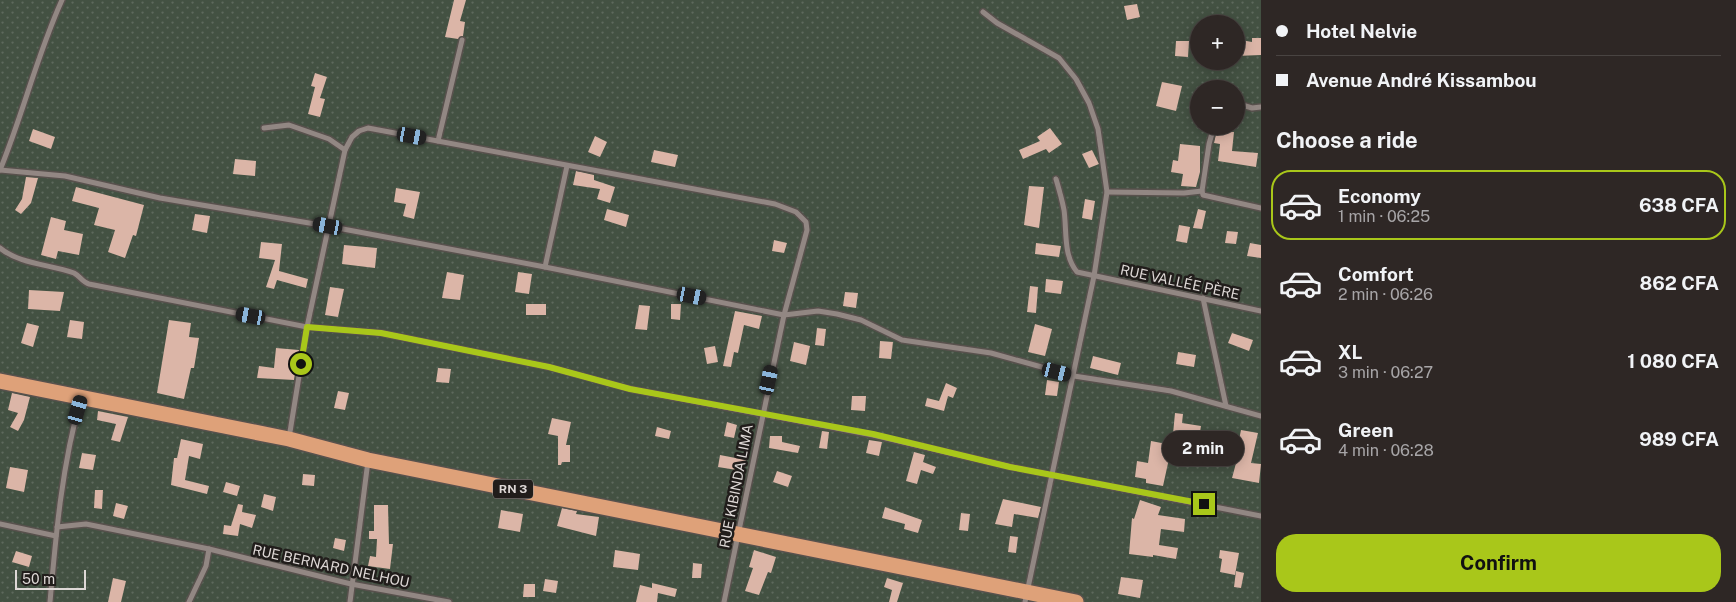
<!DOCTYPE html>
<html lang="en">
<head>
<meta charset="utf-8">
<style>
  :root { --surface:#2e2725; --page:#362f2d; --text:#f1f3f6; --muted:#a7a5a7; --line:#494442; --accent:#a9c71a }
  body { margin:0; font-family:"Public Sans",sans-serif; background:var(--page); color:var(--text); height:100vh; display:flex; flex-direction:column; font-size:19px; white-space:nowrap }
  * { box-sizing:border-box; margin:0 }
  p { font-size:16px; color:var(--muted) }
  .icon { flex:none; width:28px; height:28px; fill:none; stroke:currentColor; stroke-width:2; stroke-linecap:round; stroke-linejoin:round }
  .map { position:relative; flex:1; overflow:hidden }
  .panel { display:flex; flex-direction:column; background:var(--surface); width:475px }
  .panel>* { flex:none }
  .hud { display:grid; align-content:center; height:110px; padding:0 15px; background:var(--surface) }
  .buttons { position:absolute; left:1190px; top:15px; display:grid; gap:10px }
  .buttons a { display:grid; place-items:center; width:55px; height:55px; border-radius:50%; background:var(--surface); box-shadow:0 2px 12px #0003,0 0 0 1px var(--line); font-size:25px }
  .scale { position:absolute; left:15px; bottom:12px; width:71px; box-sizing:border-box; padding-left:5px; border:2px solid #ded8d6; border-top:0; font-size:14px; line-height:18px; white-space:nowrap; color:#ded8d6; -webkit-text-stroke:4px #211d1b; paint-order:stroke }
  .end { position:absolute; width:22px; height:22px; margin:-11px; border:6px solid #a9c71a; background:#111; box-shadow:0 0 0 2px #111 }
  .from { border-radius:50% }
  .bubble { position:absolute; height:35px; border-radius:18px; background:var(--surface); box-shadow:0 2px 12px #0003,0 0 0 1px var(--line); font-size:16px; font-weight:700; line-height:35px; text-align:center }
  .car { position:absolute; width:15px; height:30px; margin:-15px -8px; border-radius:6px; box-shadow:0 0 4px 1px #0007; background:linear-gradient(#222 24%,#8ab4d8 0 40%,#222 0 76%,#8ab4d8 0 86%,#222 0) }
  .hud b { display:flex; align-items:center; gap:18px; height:48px; font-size:19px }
  .hud b+b { border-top:1px solid var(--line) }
  .hud i { width:12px; height:12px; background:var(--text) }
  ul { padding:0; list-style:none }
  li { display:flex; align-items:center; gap:15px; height:70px; margin:0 10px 8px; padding:0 5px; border:2px solid transparent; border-radius:20px }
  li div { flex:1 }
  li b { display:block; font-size:19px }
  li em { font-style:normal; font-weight:700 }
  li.current { border-color:var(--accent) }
  li>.icon { width:45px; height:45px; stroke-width:1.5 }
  h2 { padding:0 15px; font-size:22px; line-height:60px }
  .button { display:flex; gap:10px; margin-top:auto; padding:10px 15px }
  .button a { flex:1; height:58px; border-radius:20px; background:var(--accent); color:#111; font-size:20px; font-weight:700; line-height:58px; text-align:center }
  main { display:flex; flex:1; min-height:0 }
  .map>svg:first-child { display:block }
</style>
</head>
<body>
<main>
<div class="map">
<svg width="1261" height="602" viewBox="0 0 1261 602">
  <defs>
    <pattern id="grass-dots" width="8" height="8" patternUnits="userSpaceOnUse" patternTransform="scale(1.25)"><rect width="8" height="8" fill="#435142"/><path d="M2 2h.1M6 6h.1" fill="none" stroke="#5e695d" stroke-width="1.8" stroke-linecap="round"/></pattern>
  </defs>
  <rect width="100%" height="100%" fill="#3e3431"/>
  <!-- grass -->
  <path fill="url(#grass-dots)" fill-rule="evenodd" d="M0,0H1261V602H0ZM1199,24H1236V61H1199ZM1199,89H1236V126H1199Z"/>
  <!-- building -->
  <g fill="#dbb5a7">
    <polygon points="454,0 466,0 460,21 465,22 463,36 458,39 445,37"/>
    <polygon points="1137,4 1140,17 1127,20 1124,6"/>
    <polygon points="1252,38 1261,38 1261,55 1236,56 1236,39 1252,42"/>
    <polygon points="1176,41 1189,41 1188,57 1175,56"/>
    <polygon points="315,73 327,77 320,98 325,99 320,117 308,114 315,87 311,86"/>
    <polygon points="1162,82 1182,86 1176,111 1156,106"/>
    <polygon points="1223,126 1231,126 1229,132 1234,132 1232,151 1258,153 1256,167 1218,161 1220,144 1214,143 1217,130 1222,131"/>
    <polygon points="1050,128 1062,144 1049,153 1046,149 1023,159 1019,150 1040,141 1037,137"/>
    <polygon points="33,129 55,137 51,149 29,141"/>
    <polygon points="595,136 607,142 600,157 588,152"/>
    <polygon points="1180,144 1200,146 1200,172 1196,187 1181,186 1183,174 1171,172 1173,160 1178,161"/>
    <polygon points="654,150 678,155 675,167 651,162"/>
    <polygon points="1092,150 1099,164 1089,168 1082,154"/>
    <polygon points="235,159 256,161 255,176 233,174"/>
    <polygon points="576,171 594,175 594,180 615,187 610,203 597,199 600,189 573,185"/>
    <polygon points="26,177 38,178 31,203 21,214 15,210 22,199"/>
    <polygon points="1029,186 1044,187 1039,228 1024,225"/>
    <polygon points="76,187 144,205 136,236 133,235 125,258 108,252 115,230 94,225 99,208 72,201"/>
    <polygon points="396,188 420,192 414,219 403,216 406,204 394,202"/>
    <polygon points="1085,199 1095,201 1092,220 1082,218"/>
    <polygon points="607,209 629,215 626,227 604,220"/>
    <polygon points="1198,209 1206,211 1202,229 1193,228"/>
    <polygon points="195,214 210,216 207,233 192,230"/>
    <polygon points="51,217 66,221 64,230 83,234 79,255 58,251 56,259 41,255"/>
    <polygon points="1179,225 1190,227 1187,243 1176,241"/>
    <polygon points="1227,231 1238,232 1236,244 1225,243"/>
    <polygon points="774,240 787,243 784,253 772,251"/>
    <polygon points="261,242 282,244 279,271 308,279 306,288 277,280 274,289 266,287 275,260 259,258"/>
    <polygon points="1036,243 1061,246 1059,257 1035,254"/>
    <polygon points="1250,243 1261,245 1261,258 1247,256"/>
    <polygon points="344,245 377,248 375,268 342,264"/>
    <polygon points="447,272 464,275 460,300 442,298"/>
    <polygon points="518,272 532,274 529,294 515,292"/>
    <polygon points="1046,279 1063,281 1061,294 1045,292"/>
    <polygon points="1030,286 1038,287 1036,313 1027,312"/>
    <polygon points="330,287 344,289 338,317 325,315"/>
    <polygon points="29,290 64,292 60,311 28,309"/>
    <polygon points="845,292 858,293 856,308 843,306"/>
    <rect x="526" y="304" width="20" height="11"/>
    <polygon points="671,304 681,304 680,320 671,319"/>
    <polygon points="639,305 650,306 647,330 635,329"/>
    <polygon points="735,311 762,316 759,329 744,325 738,353 734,352 731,367 723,366"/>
    <polygon points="70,320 84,322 82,339 67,337"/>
    <polygon points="169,320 191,323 189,337 199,338 194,368 191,368 184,399 157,393"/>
    <polygon points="27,323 39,326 33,347 21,343"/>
    <polygon points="1035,324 1052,329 1045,356 1028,352"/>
    <polygon points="817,328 826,329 824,346 815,345"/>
    <polygon points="1232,333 1253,340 1249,351 1228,343"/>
    <polygon points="880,341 893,342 891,359 879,358"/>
    <polygon points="794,342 810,346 806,365 790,361"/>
    <polygon points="715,346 718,362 707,364 704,348"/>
    <polygon points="276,348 299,350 294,380 257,378 259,366 274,368"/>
    <polygon points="1178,352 1196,355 1194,367 1176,364"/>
    <polygon points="1093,356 1121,363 1118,375 1090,368"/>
    <polygon points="438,368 451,369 449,383 436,382"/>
    <polygon points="1047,380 1059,382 1057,396 1045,395"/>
    <polygon points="946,383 957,388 953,398 948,396 944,411 925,406 927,398 939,401"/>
    <polygon points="338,391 349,393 345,410 334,408"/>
    <polygon points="12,393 30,397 24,420 18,431 10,427 18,413 8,410"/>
    <polygon points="852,396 866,396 865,411 851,410"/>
    <polygon points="98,411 128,417 120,442 111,440 116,424 97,420"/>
    <polygon points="1175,413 1183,414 1182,423 1201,426 1199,438 1173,434"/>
    <polygon points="552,418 571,422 566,445 570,445 570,462 562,462 561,465 558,465 558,436 548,434"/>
    <polygon points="727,422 737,425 734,438 724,436"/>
    <polygon points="657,427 671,431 669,439 655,436"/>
    <polygon points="1241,430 1258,433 1251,463 1261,464 1259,483 1232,478 1242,441 1239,440"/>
    <polygon points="822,431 829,432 827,449 819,448"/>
    <polygon points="770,436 782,436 782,442 800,446 798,453 769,448"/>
    <polygon points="181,439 203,444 200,459 189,456 185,480 209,486 207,494 171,485 174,458 177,458"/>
    <polygon points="869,440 882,442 879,456 866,453"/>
    <polygon points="1151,441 1172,445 1163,486 1146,483 1146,479 1135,477 1137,461 1148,463"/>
    <polygon points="1208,442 1224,448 1222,455 1205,451"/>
    <polygon points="914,452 925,455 923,462 936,467 933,474 921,470 917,484 906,481"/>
    <polygon points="82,453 96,455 93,470 79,468"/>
    <polygon points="720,455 746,460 743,471 718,467"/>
    <polygon points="10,467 28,470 24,492 6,488"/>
    <polygon points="777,471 792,476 788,487 773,482"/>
    <polygon points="303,474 315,475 314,486 302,485"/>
    <polygon points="226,482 240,486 237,496 223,492"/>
    <polygon points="95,490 103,490 102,509 94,508"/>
    <polygon points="264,494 276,497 273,511 261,507"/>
    <polygon points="1003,499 1041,507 1038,518 1014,514 1012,527 995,524"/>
    <polygon points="1140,500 1161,507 1158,515 1185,519 1184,532 1161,529 1159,545 1178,548 1176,559 1153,555 1153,557 1129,554 1132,518 1134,519"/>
    <polygon points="116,503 128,506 124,519 113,516"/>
    <polygon points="238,504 243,505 242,512 256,515 252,528 240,524 238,536 223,534 224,525 231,526"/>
    <polygon points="374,505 388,505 389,544 393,544 390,569 368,566 370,556 376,557 377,539 369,539 369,531 374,531"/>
    <polygon points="885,507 922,520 918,533 904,529 905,524 882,518"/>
    <polygon points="562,508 577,511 576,514 599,517 596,536 557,526"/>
    <polygon points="501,510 523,514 520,532 498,528"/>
    <polygon points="961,513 970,514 968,531 959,530"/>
    <polygon points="1010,536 1018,537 1016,553 1008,552"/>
    <polygon points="335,538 346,540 344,551 333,548"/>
    <polygon points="615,550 640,554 638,570 613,567"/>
    <polygon points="754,550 776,557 771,573 768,572 759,595 745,591 753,568 749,567"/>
    <polygon points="1220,550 1239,553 1235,575 1220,572 1222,559 1219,558"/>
    <polygon points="16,551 32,556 29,567 12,562"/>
    <polygon points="693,563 702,564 701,578 692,578"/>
    <polygon points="1236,571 1244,573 1241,588 1234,587"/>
    <polygon points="1121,577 1143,580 1140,598 1118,594"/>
    <polygon points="113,578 126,581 121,602 108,602"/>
    <polygon points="887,578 903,583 897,602 889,602 892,590 884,587"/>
    <polygon points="545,579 558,581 556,593 543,591"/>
    <polygon points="652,583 677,589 675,597 658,593 657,602 636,602 640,585 652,588"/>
    <polygon points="524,584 535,584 535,597 523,597"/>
  </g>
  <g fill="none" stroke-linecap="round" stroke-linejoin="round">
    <!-- street casing -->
    <g stroke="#58514d" stroke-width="8">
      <g id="street">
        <polyline points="983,12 997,23 1059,58 1076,79 1089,103 1098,129 1107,192 1094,276 1025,602"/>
        <polyline points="1236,103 1252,108 1261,107"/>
        <polyline points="264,128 289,125 329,139 345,150"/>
        <polyline points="438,141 462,40"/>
        <polyline points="0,170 65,176 160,198 327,226 545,267 784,315 818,311 837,314 861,320 902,340 991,353 1074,376 1171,391 1261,416"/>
        <path d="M0,170C23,114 37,55 62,0"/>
        <path d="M1056,179C1059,189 1062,200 1064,210C1067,231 1063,255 1077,272L1261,311"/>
        <polyline points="1202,191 1209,144 1214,126"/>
        <polyline points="1107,192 1184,193 1202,191 1203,195 1261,208"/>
        <path d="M0,248C21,265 50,264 74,273C80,276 82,282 89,284L307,327L381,333L549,367L630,389L873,435L1011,467L1261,516"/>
        <polyline points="545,267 567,166"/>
        <polyline points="1203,298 1226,406"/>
        <polyline points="289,438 307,327 345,150 352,137 359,131 368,128 775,204 796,212 806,222 807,230 784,315 724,602"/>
        <polyline points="0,524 56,536"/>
        <polyline points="57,527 86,524 209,549 351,584 449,602"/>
        <path d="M50,602C56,533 62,465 81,398"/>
        <polyline points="189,602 206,566 209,549"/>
        <polyline points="350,602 368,461"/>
      </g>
    </g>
    <!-- highway casing -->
    <g stroke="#58514d" stroke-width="18">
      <polyline id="highway" points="0,381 289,439 368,460 1076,602"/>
    </g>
    <!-- street -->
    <use href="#street" stroke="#928783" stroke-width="5"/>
    <!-- highway -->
    <use href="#highway" stroke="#dea179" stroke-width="15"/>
  </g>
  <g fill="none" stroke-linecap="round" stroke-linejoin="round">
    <!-- route -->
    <polyline stroke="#a9c71a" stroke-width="6" points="301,364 307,327 381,333 549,367 630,389 873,434 1010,467 1204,504"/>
  </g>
  <g text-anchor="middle" stroke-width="5" stroke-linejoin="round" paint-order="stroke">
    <!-- shield labels -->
    <rect fill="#211d1b" stroke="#a5a09e" stroke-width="1" x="493" y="479.5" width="40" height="19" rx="4"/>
    <g font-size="12" font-weight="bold" fill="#ded8d6">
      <text x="513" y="493">RN 3</text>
    </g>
    <!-- street labels -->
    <g font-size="14" fill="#ded8d6" stroke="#211d1b">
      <text transform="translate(1180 282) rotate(12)" y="5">RUE VALLÉE PÈRE</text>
      <text transform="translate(736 486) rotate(-79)" y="5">RUE KIBINDA LIMA</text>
      <text transform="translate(331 566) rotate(12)" y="5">RUE BERNARD NELHOU</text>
    </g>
  </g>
</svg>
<div class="buttons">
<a>+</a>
<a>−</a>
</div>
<div class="scale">50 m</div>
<i class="end from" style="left:301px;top:364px"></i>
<i class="end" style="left:1204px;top:504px"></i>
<div class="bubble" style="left:1162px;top:431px;width:82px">2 min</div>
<i class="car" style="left:412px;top:136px;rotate:100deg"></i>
<i class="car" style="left:328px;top:226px;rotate:280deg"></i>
<i class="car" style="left:692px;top:296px;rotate:101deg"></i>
<i class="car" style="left:251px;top:316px;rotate:280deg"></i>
<i class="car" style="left:1057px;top:372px;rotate:104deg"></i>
<i class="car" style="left:769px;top:380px;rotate:12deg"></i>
<i class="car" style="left:78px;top:410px;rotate:16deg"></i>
</div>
<section class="panel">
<div class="hud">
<b><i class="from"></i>Hotel Nelvie</b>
<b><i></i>Avenue André Kissambou</b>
</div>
<h2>Choose a ride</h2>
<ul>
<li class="current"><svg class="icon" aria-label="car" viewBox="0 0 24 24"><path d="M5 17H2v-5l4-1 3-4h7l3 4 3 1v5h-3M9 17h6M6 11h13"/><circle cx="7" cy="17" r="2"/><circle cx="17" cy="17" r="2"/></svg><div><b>Economy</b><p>1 min · 06:25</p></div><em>638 CFA</em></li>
<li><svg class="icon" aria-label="car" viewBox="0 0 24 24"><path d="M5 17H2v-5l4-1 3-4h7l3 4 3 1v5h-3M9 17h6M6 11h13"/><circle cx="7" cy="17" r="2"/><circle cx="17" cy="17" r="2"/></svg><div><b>Comfort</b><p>2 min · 06:26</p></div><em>862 CFA</em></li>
<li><svg class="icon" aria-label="car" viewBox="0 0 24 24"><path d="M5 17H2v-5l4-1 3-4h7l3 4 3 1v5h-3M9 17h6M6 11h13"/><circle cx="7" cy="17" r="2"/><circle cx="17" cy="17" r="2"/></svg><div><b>XL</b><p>3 min · 06:27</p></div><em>1 080 CFA</em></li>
<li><svg class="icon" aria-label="car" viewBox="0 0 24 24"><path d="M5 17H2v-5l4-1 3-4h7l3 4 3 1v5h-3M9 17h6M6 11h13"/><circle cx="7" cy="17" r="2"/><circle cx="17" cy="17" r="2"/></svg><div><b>Green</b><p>4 min · 06:28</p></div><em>989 CFA</em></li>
</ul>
<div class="button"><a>Confirm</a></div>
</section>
</main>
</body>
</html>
